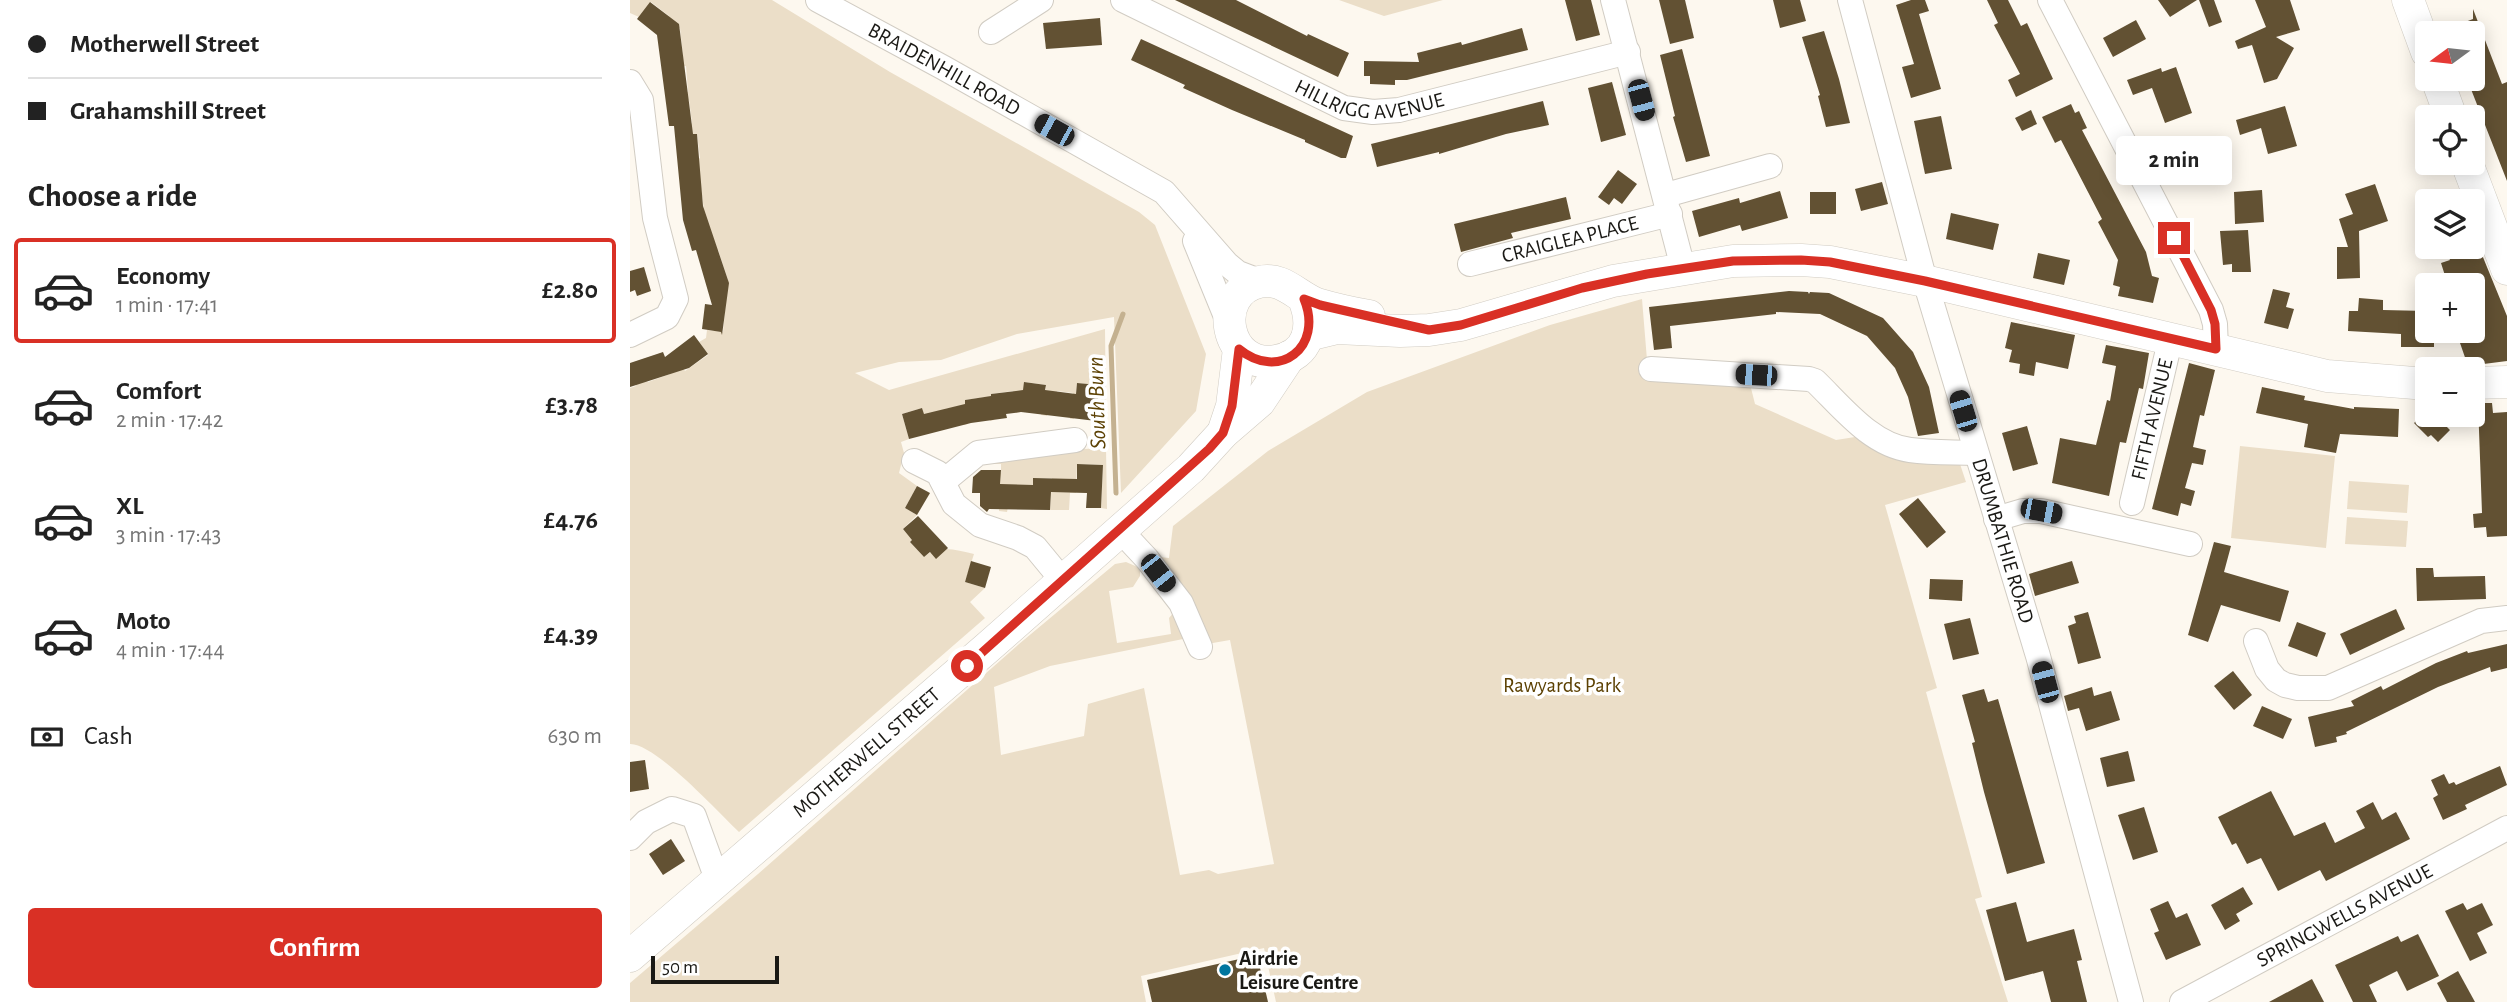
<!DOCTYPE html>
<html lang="en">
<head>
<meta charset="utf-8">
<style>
  :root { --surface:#fff; --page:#f6f6f6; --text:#222; --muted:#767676; --line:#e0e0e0; --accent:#d93025 }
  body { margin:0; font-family:"Alegreya Sans",sans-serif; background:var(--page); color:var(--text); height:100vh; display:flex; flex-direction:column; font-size:26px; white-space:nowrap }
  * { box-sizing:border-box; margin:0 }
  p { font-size:23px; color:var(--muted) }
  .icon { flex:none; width:38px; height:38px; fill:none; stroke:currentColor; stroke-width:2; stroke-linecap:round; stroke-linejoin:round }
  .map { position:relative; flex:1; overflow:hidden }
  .side { display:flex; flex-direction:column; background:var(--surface); width:630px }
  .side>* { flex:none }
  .top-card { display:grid; align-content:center; height:154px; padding:0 28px; background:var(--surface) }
  .needle { width:46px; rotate:255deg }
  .buttons { position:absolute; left:1785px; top:21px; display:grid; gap:14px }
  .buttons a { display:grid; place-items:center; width:70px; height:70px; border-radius:7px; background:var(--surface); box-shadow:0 4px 18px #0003; font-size:35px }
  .scale { position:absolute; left:21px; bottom:18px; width:128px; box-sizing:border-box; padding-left:7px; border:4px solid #1a1915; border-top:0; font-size:19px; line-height:24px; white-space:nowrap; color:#1a1915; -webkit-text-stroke:5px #fff; paint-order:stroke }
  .end { position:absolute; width:32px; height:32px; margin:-16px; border:9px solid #d93025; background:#fff; box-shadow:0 0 0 4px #fff }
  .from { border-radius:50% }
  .bubble { position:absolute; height:49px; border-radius:7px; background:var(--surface); box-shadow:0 4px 18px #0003; font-size:23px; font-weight:700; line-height:49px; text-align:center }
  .car { position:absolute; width:21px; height:42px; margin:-21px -10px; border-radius:9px; box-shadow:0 0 5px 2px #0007; background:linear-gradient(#222 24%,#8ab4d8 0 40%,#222 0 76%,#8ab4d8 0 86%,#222 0) }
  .top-card b { display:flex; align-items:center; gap:24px; height:66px; font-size:26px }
  .top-card b+b { border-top:2px solid var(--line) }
  .top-card i { width:18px; height:18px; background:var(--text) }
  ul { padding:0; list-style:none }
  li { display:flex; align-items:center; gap:21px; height:105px; margin:0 14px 10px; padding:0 14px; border:4px solid transparent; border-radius:7px }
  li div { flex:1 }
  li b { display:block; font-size:26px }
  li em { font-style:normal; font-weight:700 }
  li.current { border-color:var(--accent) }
  li>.icon { width:63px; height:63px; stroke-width:1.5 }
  h2 { padding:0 28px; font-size:32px; line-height:84px }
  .pay { display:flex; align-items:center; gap:18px; height:77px; padding:0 28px; font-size:26px }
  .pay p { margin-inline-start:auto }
  .cta { display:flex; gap:14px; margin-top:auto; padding:14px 28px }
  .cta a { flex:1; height:80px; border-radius:7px; background:var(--accent); color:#fff; font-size:28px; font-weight:700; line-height:80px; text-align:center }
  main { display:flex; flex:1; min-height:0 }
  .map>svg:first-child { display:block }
</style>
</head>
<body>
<main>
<section class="side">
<div class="top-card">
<b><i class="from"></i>Motherwell Street</b>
<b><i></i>Grahamshill Street</b>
</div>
<h2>Choose a ride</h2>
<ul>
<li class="current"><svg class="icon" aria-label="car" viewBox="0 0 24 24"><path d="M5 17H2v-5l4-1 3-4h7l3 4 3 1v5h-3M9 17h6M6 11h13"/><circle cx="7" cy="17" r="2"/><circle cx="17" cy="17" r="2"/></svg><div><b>Economy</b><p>1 min · 17:41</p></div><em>£2.80</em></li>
<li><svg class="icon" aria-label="car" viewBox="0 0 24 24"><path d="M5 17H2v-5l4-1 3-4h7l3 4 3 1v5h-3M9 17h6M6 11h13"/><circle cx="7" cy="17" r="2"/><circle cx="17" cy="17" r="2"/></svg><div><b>Comfort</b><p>2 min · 17:42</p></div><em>£3.78</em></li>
<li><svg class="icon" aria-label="car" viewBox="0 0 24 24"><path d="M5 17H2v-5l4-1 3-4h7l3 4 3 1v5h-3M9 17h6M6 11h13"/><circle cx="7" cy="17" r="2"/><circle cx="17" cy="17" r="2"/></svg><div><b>XL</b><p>3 min · 17:43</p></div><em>£4.76</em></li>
<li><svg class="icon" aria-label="car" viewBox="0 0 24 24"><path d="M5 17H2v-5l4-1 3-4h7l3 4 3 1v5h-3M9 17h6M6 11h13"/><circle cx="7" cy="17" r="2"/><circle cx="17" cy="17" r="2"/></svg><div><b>Moto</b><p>4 min · 17:44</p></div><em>£4.39</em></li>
</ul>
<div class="pay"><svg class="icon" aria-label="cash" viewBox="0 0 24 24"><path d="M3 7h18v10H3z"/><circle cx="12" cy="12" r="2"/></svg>Cash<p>630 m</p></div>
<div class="cta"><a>Confirm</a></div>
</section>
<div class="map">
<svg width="1877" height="1002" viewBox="0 0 1877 1002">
  <rect width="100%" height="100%" fill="#fdf8ef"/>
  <!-- green -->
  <g fill="#ebdec8">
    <path d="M0,0H142L260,72L509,212L525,225L576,354L566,411L491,493L484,317L387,334L311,360L269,362L225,373L259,390L475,329L476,422L466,421L469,385L447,383L444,419H440L443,393L427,391L425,403H419L417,416L411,415L416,385L395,382L390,412L386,413L383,391L361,394L364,420L360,421L356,397L335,400L338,424L334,425L330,406L315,409L317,417L296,422L292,408L272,414L279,439L271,442L274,453L269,473L287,486L275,508L287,515L273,529L279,536L293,529L280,542L294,557C309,544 326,550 344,554L335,582L355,588L340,602L355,618L109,832C89,813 25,743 0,744V388L6,386L0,368L18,382L40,374L35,360L44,356L55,371L78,355L69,342L76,338L77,330L93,332L98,280L88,250L71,255L74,210L67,159L70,158L67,134L51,135L62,123L59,100L49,101L48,93L58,92L56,66L40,68V59L53,57L50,28H30L39,16L21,2L9,17L0,13Z"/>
    <polygon points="709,0 813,0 754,16"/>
    <polygon points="1012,299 1017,360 1120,384 1125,404 1206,440 1225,437 1241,444 1329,461 1336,482 1255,505 1307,688 1296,692 1352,897 1345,899 1378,1002 646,1002 634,948 511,976 516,1002 0,1002 0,983 128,874 389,644 485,564 496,562 510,568 510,576 503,587 479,591 487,643 541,634 539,618 545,611 558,638 420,666 364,687 371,755 454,736 458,704 514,688 550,875 579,870 588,874 644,864 600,640 577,644 530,557 539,558 543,526 638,451 737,392 920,325"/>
    <polygon points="1610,446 1705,456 1696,548 1601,538"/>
    <polygon points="476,448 477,509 471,508 473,465 447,464 446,493 440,493 439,510 420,510 422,478 404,478 403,488 379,502 377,512 369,511 370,492 358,474 371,473 371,464 360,464 361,461 431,450"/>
    <polygon points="1719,481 1779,485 1777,513 1717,509"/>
    <polygon points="1717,517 1778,521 1776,547 1715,544"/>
  </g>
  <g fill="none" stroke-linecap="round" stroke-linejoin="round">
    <!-- stream -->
    <polyline stroke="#c4b190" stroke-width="5" points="486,493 481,346 493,314"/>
  </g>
  <!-- building -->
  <g fill="#625133">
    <polygon points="545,0 606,0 677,36 678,34 719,53 708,77"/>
    <polygon points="935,0 961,0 970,35 946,41"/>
    <polygon points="1029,0 1055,0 1064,38 1040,44"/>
    <polygon points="1143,0 1170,0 1176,21 1150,28"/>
    <polygon points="1281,0 1295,0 1299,11 1289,14 1311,89 1281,98 1272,67 1284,64 1266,5"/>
    <polygon points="1357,0 1378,0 1391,26 1397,23 1423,79 1386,97 1378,80 1390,74 1364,25 1368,23"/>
    <polygon points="1528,0 1567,0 1540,17"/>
    <polygon points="1569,0 1584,0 1592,22 1579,27"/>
    <polygon points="1625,0 1660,0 1670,30 1646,37 1664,48 1647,79 1634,83 1622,45 1608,49 1605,41 1636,27"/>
    <polygon points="20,2 49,24 63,134 67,134 73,206 99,283 92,335 91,332 72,329 75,304 82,305 66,250 62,251 53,220 44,126 39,126 27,35 7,19"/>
    <polygon points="1843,9 1872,84 1877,82 1877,181 1837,79 1843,79 1843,33 1809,32 1843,19"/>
    <polygon points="470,18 472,45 416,49 413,23"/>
    <polygon points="1506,20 1516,39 1483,57 1473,38"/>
    <polygon points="892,28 898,50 777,80 765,80 765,85 740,84 740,76 734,76 734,61 789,62 787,53 831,42 832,45"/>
    <polygon points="1194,31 1209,79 1220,123 1196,127 1188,96 1190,95 1172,37"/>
    <polygon points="511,39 723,136 716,158 711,158 675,142 675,140 602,110 553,88 555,85 501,60"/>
    <polygon points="1052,49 1080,156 1056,162 1043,117 1045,116 1030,55"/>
    <polygon points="1546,67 1562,113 1535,123 1522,88 1503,95 1497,80 1531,68 1532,72"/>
    <polygon points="982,82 996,135 971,142 958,88"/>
    <polygon points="913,101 919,125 876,134 809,154 809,152 747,167 741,144"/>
    <polygon points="1441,104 1445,113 1449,111 1457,128 1452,130 1516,252 1522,276 1529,278 1523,303 1488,296 1490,287 1483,285 1488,260 1468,222 1472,219 1431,140 1425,143 1412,117"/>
    <polygon points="1655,106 1667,146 1638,154 1631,128 1610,135 1606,120"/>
    <polygon points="1401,110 1407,124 1392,131 1385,118"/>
    <polygon points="1311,116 1322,169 1295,174 1284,121"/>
    <polygon points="988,170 1007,184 992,204 984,198 979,205 968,197"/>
    <polygon points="1252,182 1258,204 1231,211 1225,189"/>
    <polygon points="1745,184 1758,221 1729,231 1730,278 1707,279 1707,247 1718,247 1709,219 1723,214 1715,194"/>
    <polygon points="1632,190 1634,222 1605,224 1604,192"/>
    <polygon points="1150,191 1158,218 1112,231 1110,225 1069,237 1062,211 1109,198 1110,203"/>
    <rect x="1180" y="192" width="26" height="22"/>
    <polygon points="936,197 941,219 881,233 883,238 831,252 824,224"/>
    <polygon points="1321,213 1369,224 1363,250 1316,239"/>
    <polygon points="1618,230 1621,272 1602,272 1602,264 1593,265 1590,231"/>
    <polygon points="1848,245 1877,316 1877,361 1838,366 1830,343 1843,339 1843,285 1818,285 1811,263 1820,260 1818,256"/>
    <polygon points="1408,253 1440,260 1434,285 1403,278"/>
    <polygon points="14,267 21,291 7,296 5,290 0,292 0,271"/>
    <polygon points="1643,289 1660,293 1656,307 1664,309 1658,329 1634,323"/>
    <polygon points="1159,291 1178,292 1179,294 1180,292 1199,293 1253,318 1283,352 1299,387 1309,433 1288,436 1278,397 1265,368 1237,336 1190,314 1146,312 1146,314 1040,326 1042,348 1024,350 1019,307"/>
    <polygon points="1729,298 1753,300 1753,310 1797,311 1797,331 1804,331 1804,347 1771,347 1771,334 1718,331 1719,311 1728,311"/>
    <polygon points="1381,322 1445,335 1438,369 1406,362 1404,376 1389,373 1390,364 1379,362 1382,350 1375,348"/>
    <polygon points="64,335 78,354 59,368 0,387 0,363 33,352 35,357"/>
    <polygon points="1476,345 1519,353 1513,389 1509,388 1496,443 1490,442 1479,496 1422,483 1430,438 1466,445 1477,400 1480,401 1486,366 1472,363"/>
    <polygon points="1559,363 1585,370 1574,416 1570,415 1563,447 1576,450 1573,465 1562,463 1555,488 1565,491 1561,506 1551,503 1548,516 1522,509"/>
    <polygon points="394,382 416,385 415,390 446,394 447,383 469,385 466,421 391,412 376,414 377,418 341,423 279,439 272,414 292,408 294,414 335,404 335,400 361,396 361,394 393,390"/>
    <polygon points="1632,387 1675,396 1674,400 1724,409 1724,407 1769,409 1768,437 1710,434 1706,453 1674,447 1678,424 1626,413"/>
    <polygon points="1848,403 1862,403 1863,413 1877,412 1877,536 1857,537 1856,527 1844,528 1843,514 1852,513"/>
    <polygon points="1793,415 1805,415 1820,430 1808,442 1801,435 1798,437 1784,423"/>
    <polygon points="1397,426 1408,464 1383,471 1372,433"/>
    <polygon points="447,464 473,465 471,508 456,508 457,493 421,492 420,510 359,509 357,512 350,506 350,493 342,493 343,477 351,470 371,470 370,484 403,485 403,478 447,479"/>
    <polygon points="287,486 300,493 287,515 275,508"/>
    <polygon points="1288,498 1316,532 1297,548 1269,514"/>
    <polygon points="288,516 318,548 306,559 300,552 294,557 280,542 282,540 273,529"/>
    <polygon points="1584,542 1601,546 1594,572 1659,591 1650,622 1591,605 1578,642 1558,635"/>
    <polygon points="341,561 361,567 355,588 335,582"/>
    <polygon points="1442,561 1449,583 1405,596 1399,574"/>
    <polygon points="1786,568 1803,568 1804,577 1855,576 1856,599 1787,601"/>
    <polygon points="1300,579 1333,580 1332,601 1299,599"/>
    <polygon points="1766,609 1775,629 1720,655 1710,634"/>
    <polygon points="1458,612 1471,658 1448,664 1438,626 1446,623 1444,616"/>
    <polygon points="1340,618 1349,654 1323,660 1314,624"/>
    <polygon points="1667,622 1696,633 1687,657 1658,646"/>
    <polygon points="1877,644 1877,668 1861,672 1860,667 1808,687 1716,732 1717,734 1706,737 1707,742 1685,747 1678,717 1724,706 1721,701 1751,686 1753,690 1806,663 1837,651 1838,653"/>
    <polygon points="1603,671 1622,695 1604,710 1584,686"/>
    <polygon points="1462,687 1464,696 1481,691 1490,720 1456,731 1449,708 1438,711 1434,696"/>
    <polygon points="1354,689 1358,702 1368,699 1415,863 1377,874 1354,792 1342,743 1345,742 1332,695"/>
    <polygon points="1632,706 1662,719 1653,739 1623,726"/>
    <polygon points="1498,751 1505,781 1477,787 1470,758"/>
    <polygon points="15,760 19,789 0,792 0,762"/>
    <polygon points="1870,766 1877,785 1835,805 1837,809 1813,820 1803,798 1808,795 1801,780 1814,774 1819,784 1824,782 1826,785"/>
    <polygon points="1641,791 1664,836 1695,822 1705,843 1735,828 1726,811 1743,802 1752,820 1766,812 1780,839 1696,881 1690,870 1648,891 1631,858 1617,864 1606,843 1602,845 1588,817"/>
    <polygon points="1514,807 1528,852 1503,860 1488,815"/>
    <polygon points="41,839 55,861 33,875 19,854"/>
    <polygon points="1613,887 1623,904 1606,914 1610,921 1595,930 1581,905"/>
    <polygon points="1538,901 1546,918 1557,913 1571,945 1536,960 1524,933 1529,931 1520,909"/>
    <polygon points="1386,902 1397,942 1444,929 1452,960 1447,961 1457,1002 1421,1002 1413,971 1375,981 1356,910"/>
    <polygon points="1833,903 1837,910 1852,903 1863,925 1847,933 1857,953 1840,961 1815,911"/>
    <polygon points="1788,934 1809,976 1777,991 1767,971 1739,985 1747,1002 1723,1002 1705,965 1768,936 1771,942"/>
    <polygon points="627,955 638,1002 522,1002 517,980"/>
    <polygon points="1828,971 1845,1002 1817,1002 1807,983"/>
    <polygon points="1682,979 1694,1002 1639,1002"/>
  </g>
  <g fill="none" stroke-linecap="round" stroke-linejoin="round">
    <!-- minor casing -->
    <g stroke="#d1ccc3" stroke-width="26">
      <g id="minor">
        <path id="s1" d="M188,0L314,68L534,192L597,264L608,273L629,281"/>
        <path id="s2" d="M493,0L714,108L743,112L769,110L998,52"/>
        <polyline points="983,0 1053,268"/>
        <path id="s3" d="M1220,0L1295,281L1408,656L1501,1002"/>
        <polyline points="1420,0 1581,310 1585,324 1586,349"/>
        <polyline points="361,32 411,0"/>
        <polyline points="0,82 11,100 25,218 46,299 37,317 0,335"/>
        <polyline points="1036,195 1140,166"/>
        <polyline points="565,241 599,324"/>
        <path id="s4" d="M840,264L1040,214"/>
        <path d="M1021,369L1179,379L1185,381C1212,407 1241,445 1280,450C1302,453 1324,452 1346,453"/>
        <polyline points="284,461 308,473 324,504 350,525 388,538 405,547 433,581"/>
        <polyline points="313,482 348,453 445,440"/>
        <path id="s5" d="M1502,503L1541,337"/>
        <polyline points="1366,519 1393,511 1411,511 1560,544"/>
        <polyline points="490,530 517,559 551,603 570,647"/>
        <polyline points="1626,641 1637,669 1646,680 1655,685 1668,688 1698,688 1851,621 1877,618"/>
        <polyline points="0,838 16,822 42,809 64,816 88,882"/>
        <path id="s6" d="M1552,1002L1877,828"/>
      </g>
    </g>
    <!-- major casing -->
    <g stroke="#d1ccc3" stroke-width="33">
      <g id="major">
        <polyline points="1778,0 1797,52"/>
        <polyline points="1807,79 1821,117"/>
        <polyline points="1837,163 1877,269"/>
        <path d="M674,299C685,326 680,355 646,361C595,370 581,293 629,282C653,276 667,297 687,304C704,309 722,313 739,316"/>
        <polyline points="678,335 707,328 770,331 799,330 831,325 983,281 1103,261 1171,260 1200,262 1295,281 1697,376 1797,384"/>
        <polyline points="1843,383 1877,382"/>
        <polyline points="593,433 602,406 609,349"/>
        <path id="s7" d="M0,956L357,648L561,468L593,433L629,402L659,357"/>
      </g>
    </g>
    <!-- minor -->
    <use href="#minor" stroke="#fff" stroke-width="24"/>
    <!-- major -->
    <use href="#major" stroke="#fff" stroke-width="32"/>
  </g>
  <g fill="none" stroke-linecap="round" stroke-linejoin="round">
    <!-- route -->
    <path stroke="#d93025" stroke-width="9" d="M337,666L579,449L593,433L602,406L609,349C649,382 694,347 674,299L690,305L799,330L831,325L952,288L1017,274L1103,261L1171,260L1200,262L1295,281L1586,349L1585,324L1581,310L1544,238"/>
  </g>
  <!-- markers -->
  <circle fill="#00769f" stroke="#fff" stroke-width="2.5" cx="595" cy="970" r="7"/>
  <g text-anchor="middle" stroke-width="7" stroke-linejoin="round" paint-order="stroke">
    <!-- street labels -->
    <g font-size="21" fill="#1a1915" stroke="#fff">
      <text dy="7" stroke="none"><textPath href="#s1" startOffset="144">BRAIDENHILL ROAD</textPath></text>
      <text dy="7" stroke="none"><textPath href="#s2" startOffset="270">HILLRIGG AVENUE</textPath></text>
      <text dy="7" stroke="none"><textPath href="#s4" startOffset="103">CRAIGLEA PLACE</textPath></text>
      <text dy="7" stroke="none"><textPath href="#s5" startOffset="86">FIFTH AVENUE</textPath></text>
      <text dy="7" stroke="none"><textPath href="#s3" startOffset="562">DRUMBATHIE ROAD</textPath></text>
      <text dy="7" stroke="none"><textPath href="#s7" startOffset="312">MOTHERWELL STREET</textPath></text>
      <text dy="7" stroke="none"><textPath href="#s6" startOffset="184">SPRINGWELLS AVENUE</textPath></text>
    </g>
    <!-- park labels -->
    <g font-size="21" fill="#5c4103" stroke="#fff">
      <text x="932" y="692">Rawyards Park</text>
    </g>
    <!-- poi labels -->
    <g font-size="21" font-weight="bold" fill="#1a1915" stroke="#fff" text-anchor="start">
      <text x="609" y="965">Airdrie<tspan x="609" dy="24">Leisure Centre</tspan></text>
    </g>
    <!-- water labels -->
    <g font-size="23" font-style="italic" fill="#5d4205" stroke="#fff">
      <text transform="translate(466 403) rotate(-92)" y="8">South Burn</text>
    </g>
  </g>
</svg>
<div class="buttons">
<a><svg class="needle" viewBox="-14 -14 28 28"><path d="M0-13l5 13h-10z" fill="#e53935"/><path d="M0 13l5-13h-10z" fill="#767676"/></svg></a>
<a><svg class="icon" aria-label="locate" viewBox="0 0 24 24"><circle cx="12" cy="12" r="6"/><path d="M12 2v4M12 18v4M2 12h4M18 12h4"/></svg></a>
<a><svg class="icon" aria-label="layers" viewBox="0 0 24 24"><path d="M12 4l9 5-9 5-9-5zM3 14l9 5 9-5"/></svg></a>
<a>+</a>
<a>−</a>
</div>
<div class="scale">50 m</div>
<i class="end from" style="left:337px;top:666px"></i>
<i class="end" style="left:1544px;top:238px"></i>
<div class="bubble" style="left:1486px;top:136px;width:116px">2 min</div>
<i class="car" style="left:1011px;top:100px;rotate:165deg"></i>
<i class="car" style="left:424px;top:130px;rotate:299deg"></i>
<i class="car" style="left:1126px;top:375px;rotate:273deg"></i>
<i class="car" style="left:1333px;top:411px;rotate:343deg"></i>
<i class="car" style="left:1411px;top:511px;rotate:101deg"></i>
<i class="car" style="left:528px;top:573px;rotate:142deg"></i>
<i class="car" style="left:1415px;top:682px;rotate:345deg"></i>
</div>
</main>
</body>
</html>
